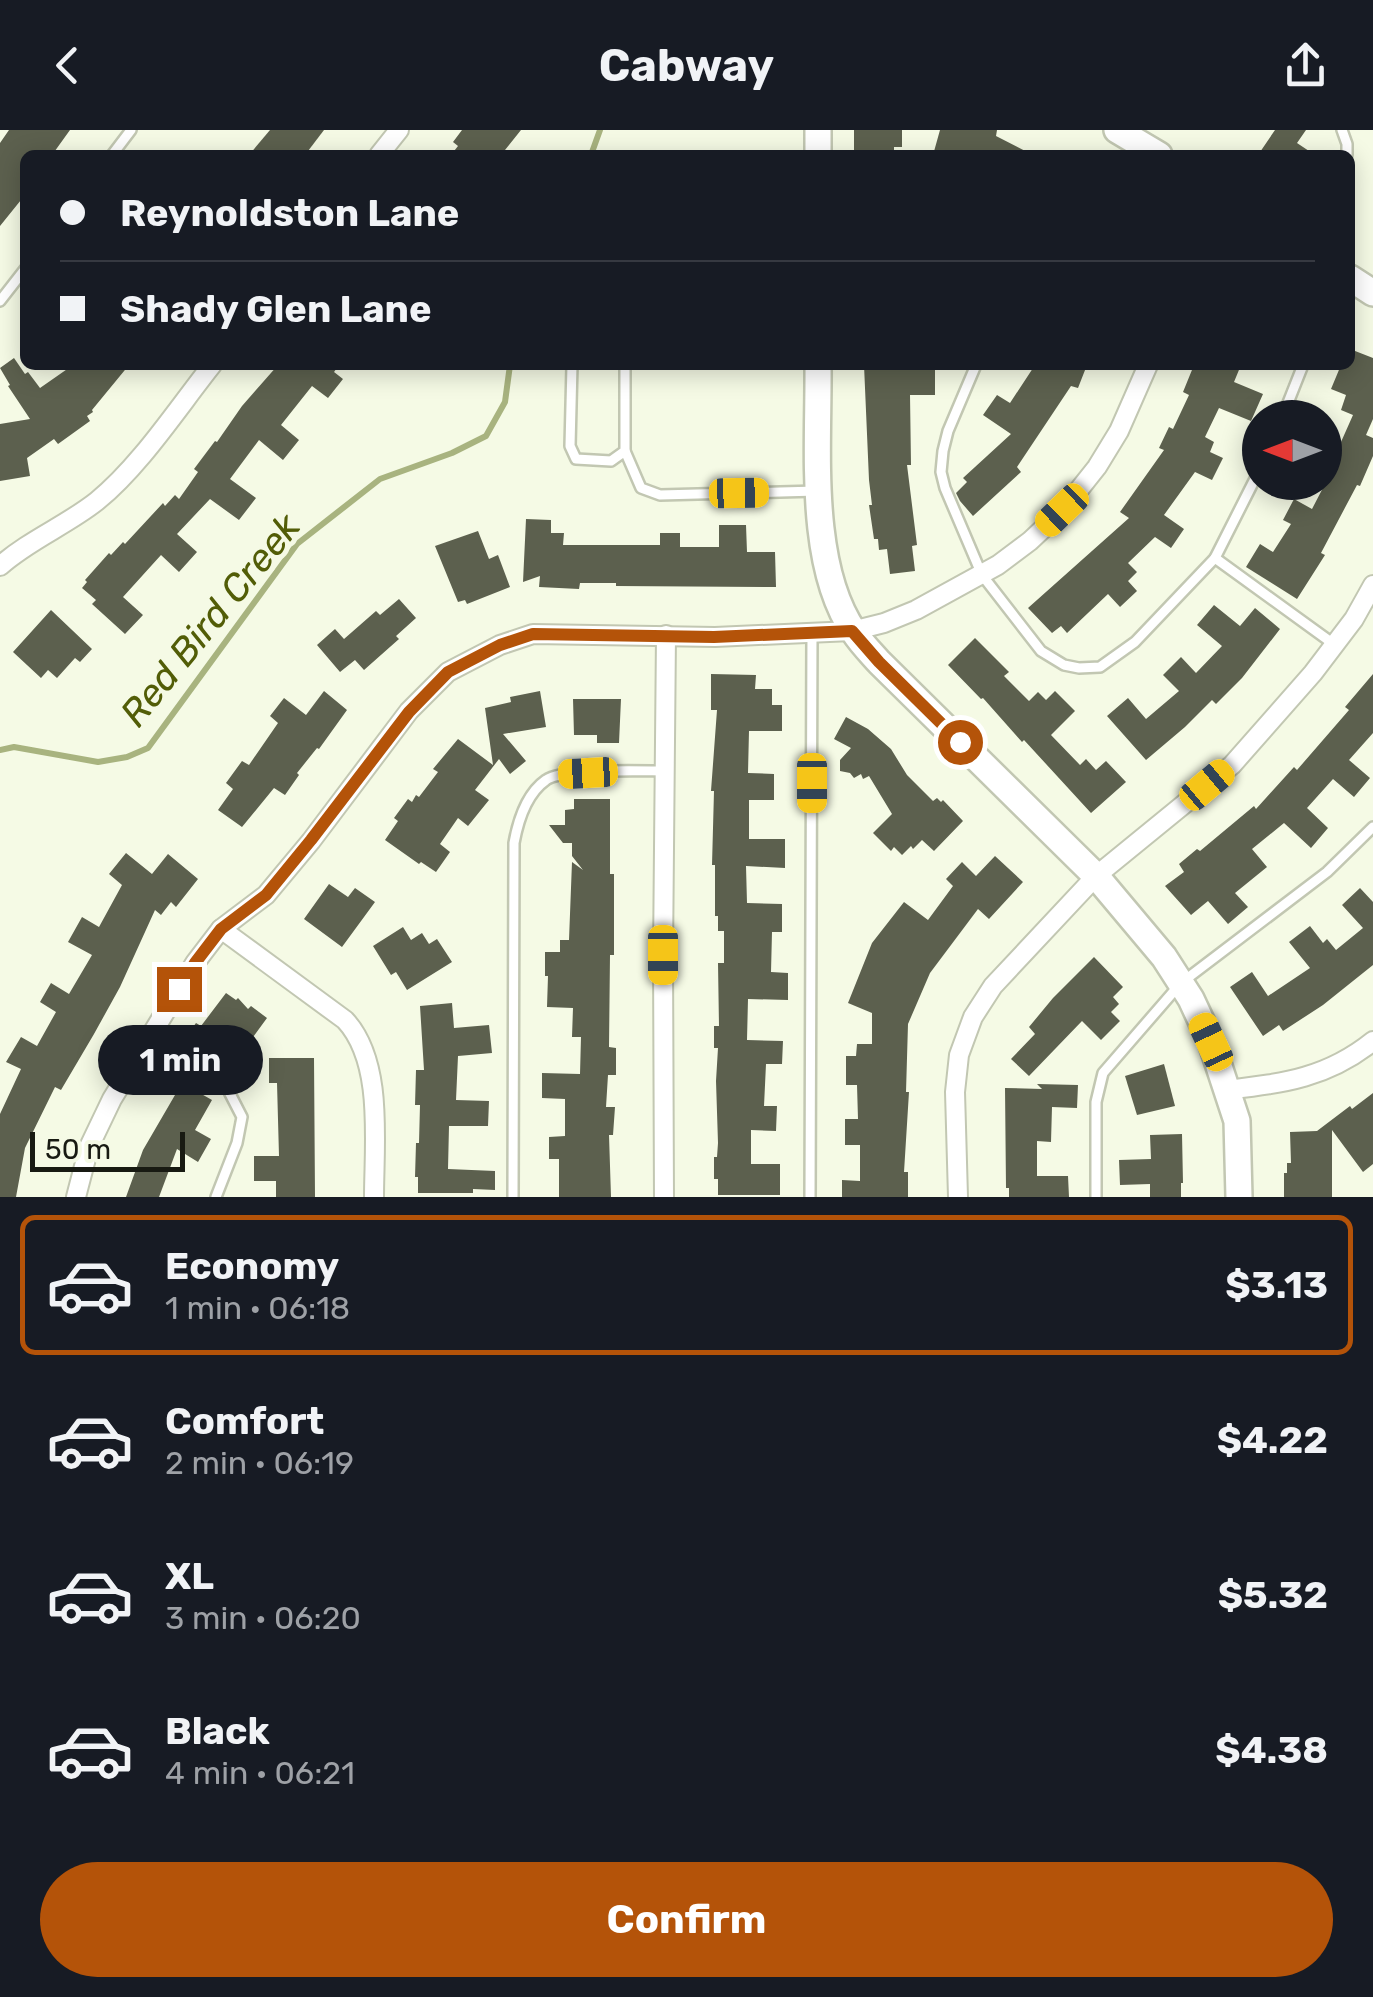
<!DOCTYPE html>
<html lang="en">
<head>
<meta charset="utf-8">
<style>
  :root { --surface:#171b24; --page:#242831; --text:#f1f3f6; --muted:#9ea1a6; --line:#363941; --accent:#b45309 }
  body { margin:0; font-family:Rubik,sans-serif; background:var(--page); color:var(--text); height:100vh; display:flex; flex-direction:column; font-size:38px; white-space:nowrap }
  * { box-sizing:border-box; margin:0 }
  p { font-size:32px; color:var(--muted) }
  .icon { flex:none; width:55px; height:55px; fill:none; stroke:currentColor; stroke-width:2; stroke-linecap:round; stroke-linejoin:round }
  .map { position:relative; height:1067px; overflow:hidden }
  .sheet { display:flex; flex-direction:column; background:var(--surface); flex:1 }
  .sheet>* { flex:none }
  .hud { position:absolute; left:20px; top:20px; width:1335px; height:220px; border-radius:15px; box-shadow:0 5px 25px #0003; display:grid; align-content:center; height:220px; padding:0 40px; background:var(--surface) }
  .needle { width:65px; rotate:270deg }
  .buttons { position:absolute; left:1242px; top:270px; display:grid; gap:20px }
  .buttons a { display:grid; place-items:center; width:100px; height:100px; border-radius:50%; background:var(--surface); box-shadow:0 5px 25px #0003; font-size:50px }
  .scale { position:absolute; left:30px; bottom:25px; width:155px; box-sizing:border-box; padding-left:10px; border:5px solid #181a12; border-top:0; font-size:28px; line-height:35px; white-space:nowrap; color:#181a12; -webkit-text-stroke:8px #f5fae5; paint-order:stroke }
  .end { position:absolute; width:45px; height:45px; margin:-22px; border:12px solid #b45309; background:#fff; box-shadow:0 0 0 5px #fff }
  .from { border-radius:50% }
  .bubble { position:absolute; height:70px; border-radius:35px; background:var(--surface); box-shadow:0 5px 25px #0003; font-size:32px; font-weight:700; line-height:70px; text-align:center }
  .car { position:absolute; width:30px; height:60px; margin:-30px -15px; border-radius:12px; box-shadow:0 0 8px 2px #0007; background:linear-gradient(#f5c518 24%,#345 0 40%,#f5c518 0 76%,#345 0 86%,#f5c518 0) }
  .hud b { display:flex; align-items:center; gap:35px; height:95px; font-size:38px }
  .hud b+b { border-top:2px solid var(--line) }
  .hud i { width:25px; height:25px; background:var(--text) }
  ul { padding:18px 0 0; list-style:none }
  li { display:flex; align-items:center; gap:30px; height:140px; margin:0 20px 15px; padding:0 20px; border:5px solid transparent; border-radius:15px }
  li div { flex:1 }
  li b { display:block; font-size:38px }
  li em { font-style:normal; font-weight:700 }
  li.active { border-color:var(--accent) }
  li>.icon { width:90px; height:90px; stroke-width:1.5 }
  .action { display:flex; gap:20px; margin-top:auto; padding:20px 40px }
  .action a { flex:1; height:115px; border-radius:60px; background:var(--accent); color:#fff; font-size:40px; font-weight:700; line-height:115px; text-align:center }
  header { display:flex; justify-content:space-between; align-items:center; height:130px; padding:0 40px; background:var(--surface); font-size:45px; font-weight:700 }
  .map>svg:first-child { display:block }
</style>
</head>
<body>
<header><svg class="icon" aria-label="back" viewBox="0 0 24 24"><path d="M15 5l-7 7 7 7"/></svg>Cabway<svg class="icon" aria-label="share" viewBox="0 0 24 24"><path d="M12 15V3M7 8l5-5 5 5M5 13v7h14v-7"/></svg></header>
<div class="map">
<svg width="1373" height="1067" viewBox="0 0 1373 1067">
  <rect width="100%" height="100%" fill="#f5fae5"/>
  <g fill="none" stroke-linecap="round" stroke-linejoin="round">
    <!-- stream -->
    <g stroke="#a8b37f" stroke-width="6">
      <polyline points="591,25 600,0"/>
      <polyline points="0,620 14,617 98,632 127,627 148,618 297,414 380,349 452,323 486,306 505,272 510,235"/>
    </g>
  </g>
  <!-- building -->
  <g fill="#5c604e">
    <polygon points="9,0 70,0 52,25 25,25 25,65 0,96 0,13"/>
    <polygon points="270,0 324,0 305,25 249,25"/>
    <polygon points="462,0 521,0 501,25 451,25 458,16 453,12"/>
    <polygon points="854,0 902,0 902,17 894,17 894,20 854,20"/>
    <polygon points="940,0 997,0 996,6 1033,25 933,25"/>
    <polygon points="1275,0 1306,0 1297,13 1315,25 1258,25"/>
    <polygon points="1350,219 1373,228 1373,289 1366,305 1373,308 1373,326 1360,356 1357,355 1321,423 1325,425 1297,469 1246,437 1260,414 1273,422 1291,394 1283,390 1294,369 1312,379 1325,354 1325,316 1337,321 1353,285 1341,280 1346,265 1331,259 1341,235 1350,235"/>
    <polygon points="14,228 25,244 28,242 40,258 73,235 129,235 92,280 93,282 87,286 90,291 58,314 54,309 27,328 30,346 0,351 0,294 30,289 8,256 10,255 0,238"/>
    <polygon points="278,235 339,235 334,242 343,249 328,268 312,256 281,295 299,310 283,330 259,310 230,349 256,368 239,390 210,369 177,404 197,422 179,442 161,425 123,467 143,485 125,504 92,474 96,470 82,458 87,452 85,450 109,423 111,425 123,412 125,414 163,373 165,376 175,365 179,369 198,342 194,339 215,311 217,312 242,276"/>
    <polygon points="864,235 904,235 904,238 935,238 935,265 910,265 911,335 907,335 917,415 912,416 915,441 890,444 887,419 879,420 878,409 874,409 869,375 872,375 869,350"/>
    <polygon points="1035,235 1087,235 1078,258 1071,256 1017,337 1021,342 973,386 960,371 956,363 967,352 963,348 1011,304 983,285 997,265 1010,273"/>
    <polygon points="1194,235 1241,235 1234,252 1263,264 1251,291 1219,278 1205,307 1214,312 1210,322 1223,328 1212,350 1195,342 1164,385 1184,399 1171,418 1155,407 1128,433 1137,442 1128,451 1137,461 1120,477 1108,464 1067,503 1061,496 1052,503 1028,478 1129,388 1120,382 1164,320 1159,318 1169,297 1173,299 1189,265 1183,262"/>
    <polygon points="526,389 551,390 551,403 564,403 563,415 660,415 660,403 680,403 680,417 719,417 719,395 746,395 747,422 775,422 776,457 616,456 616,453 580,453 579,459 539,457 540,446 523,452"/>
    <polygon points="478,401 489,429 498,425 510,457 467,474 465,470 458,472 435,416"/>
    <polygon points="399,469 416,488 396,506 399,509 364,540 355,530 340,542 317,515 335,499 344,509 376,481 380,485"/>
    <polygon points="1214,475 1240,496 1255,478 1280,499 1242,548 1216,574 1212,570 1185,597 1146,630 1107,586 1128,568 1146,589 1179,561 1163,545 1181,527 1196,543 1222,516 1197,495"/>
    <polygon points="51,480 92,519 80,532 75,528 57,548 48,540 41,548 13,522"/>
    <polygon points="975,508 1009,542 1004,546 1029,571 1038,562 1046,570 1055,561 1075,581 1051,605 1080,635 1086,629 1096,640 1106,631 1126,652 1091,683 1024,610 1022,612 983,568 981,569 948,535"/>
    <polygon points="711,544 756,545 755,559 772,559 772,575 782,575 782,601 749,601 748,643 774,644 774,670 749,670 749,709 785,709 785,738 746,736 747,773 782,774 782,802 772,802 771,842 788,843 788,870 748,869 747,910 783,911 782,934 766,934 764,976 777,976 776,1001 751,1000 751,1034 780,1034 780,1065 718,1065 718,1049 714,1049 714,1027 717,1027 718,1013 716,951 718,918 714,918 714,896 719,896 718,833 724,833 724,801 718,801 718,786 715,786 715,735 712,735 714,661 711,661 717,580 711,580"/>
    <polygon points="1373,544 1373,603 1349,630 1370,648 1354,667 1333,649 1307,678 1328,698 1311,718 1284,693 1252,719 1267,737 1235,763 1248,777 1228,794 1208,771 1191,785 1165,756 1184,742 1179,734 1197,719 1200,721 1254,676 1256,679 1294,637 1297,640 1349,580 1345,577"/>
    <polygon points="324,561 347,580 319,619 317,618 297,643 299,645 285,665 274,658 242,697 218,680 233,659 226,653 242,631 249,635 278,593 270,586 284,568 306,585"/>
    <polygon points="540,561 546,597 503,604 526,631 510,644 499,629 475,660 489,670 468,696 458,688 440,714 450,722 436,742 421,732 419,734 385,710 398,691 394,688 408,669 412,672 416,665 419,667 438,642 433,639 458,609 493,635 485,578 511,572 510,567"/>
    <polygon points="573,569 621,569 619,613 597,613 597,605 574,605"/>
    <polygon points="846,587 868,599 891,619 907,645 933,671 937,668 941,672 943,670 963,691 934,721 922,710 913,719 911,716 902,725 894,717 891,721 873,703 892,684 869,646 863,649 861,644 854,648 850,643 840,641 840,630 851,618 834,609"/>
    <polygon points="574,669 610,669 610,744 614,744 614,825 610,825 609,917 616,918 616,945 608,945 606,977 615,977 613,1005 609,1005 611,1067 559,1067 559,1029 549,1029 549,1007 565,1006 565,969 542,968 542,943 580,944 581,907 572,907 573,878 547,877 548,846 545,846 545,822 560,822 560,810 569,810 572,732 583,740 572,726 572,713 563,713 549,695 565,695 565,680 574,679"/>
    <polygon points="126,723 152,744 168,724 198,749 176,777 171,772 161,785 155,780 120,857 94,904 61,960 55,957 25,1018 16,1067 0,1067 0,984 21,939 6,932 21,907 37,916 56,882 40,872 51,853 69,864 92,825 68,812 82,787 99,797 122,755 109,744"/>
    <polygon points="995,726 1023,752 989,789 978,779 930,843 908,894 906,962 909,962 904,1042 908,1042 908,1067 842,1067 842,1050 860,1051 860,1015 845,1015 845,989 858,989 857,955 846,955 846,926 856,926 857,914 872,914 872,883 848,873 872,813 904,772 928,790 953,756 946,749 962,732 976,746"/>
    <polygon points="329,754 348,767 355,758 375,772 342,817 304,789"/>
    <polygon points="1360,758 1373,772 1373,835 1323,875 1283,901 1279,895 1263,906 1230,857 1252,842 1268,866 1310,838 1289,812 1310,796 1323,813 1327,809 1336,820 1363,798 1342,775"/>
    <polygon points="403,797 411,810 422,803 429,814 437,809 452,832 407,860 396,842 391,845 373,816"/>
    <polygon points="1094,827 1123,857 1113,867 1119,874 1111,882 1120,891 1101,910 1082,891 1029,946 1011,929 1035,904 1029,897 1053,868"/>
    <polygon points="226,863 236,870 238,868 248,879 251,876 267,888 240,925 215,907 204,922 185,908 196,893 201,896"/>
    <polygon points="452,873 454,898 489,895 492,923 458,926 456,970 489,971 488,996 449,996 448,1039 495,1041 495,1060 473,1059 473,1063 418,1063 418,1047 415,1047 416,1013 419,1013 420,975 415,975 416,940 424,940 420,876"/>
    <polygon points="269,928 314,928 315,1067 276,1067 276,1051 254,1051 254,1026 279,1026 277,953 269,953"/>
    <polygon points="1164,934 1175,976 1137,985 1125,946"/>
    <polygon points="182,953 212,970 195,1000 211,1009 198,1032 177,1019 159,1067 126,1067 143,1020"/>
    <polygon points="1037,954 1078,955 1077,978 1052,977 1051,1012 1037,1011 1037,1046 1068,1046 1069,1067 1009,1067 1009,1058 1006,1058 1005,958 1042,959"/>
    <polygon points="1373,963 1373,1034 1363,1042 1332,1000 1332,1067 1284,1067 1284,1043 1287,1043 1287,1033 1291,1033 1290,1002 1317,1001 1350,976 1352,979"/>
    <polygon points="1182,1004 1183,1053 1181,1053 1181,1067 1150,1067 1150,1054 1120,1055 1119,1030 1151,1029 1150,1005"/>
  </g>
  <g fill="none" stroke-linecap="round" stroke-linejoin="round">
    <!-- lane casing -->
    <g stroke="#c2c7b2" stroke-width="14">
      <g id="lane">
        <polyline points="1342,0 1347,14 1347,25"/>
        <polyline points="112,25 131,0"/>
        <polyline points="0,171 25,139"/>
        <polyline points="572,235 570,316 576,329 611,331 625,321 625,235"/>
        <polyline points="976,235 948,301 943,321 941,342 945,358 982,445 1041,521 1064,535 1079,538 1100,537 1135,512 1215,428 1260,339"/>
        <polyline points="1282,288 1303,235"/>
        <polyline points="625,321 641,358 660,365 817,361"/>
        <polyline points="1215,428 1335,515"/>
        <polyline points="146,912 224,952 242,987 237,1013 216,1067"/>
        <path d="M513,1067L514,713C518,691 526,664 546,650C562,638 641,641 665,641"/>
        <polyline points="810,1067 812,502"/>
        <polyline points="1096,1067 1096,972 1103,943 1181,853 1327,742 1373,697"/>
      </g>
    </g>
    <!-- street casing -->
    <g stroke="#c2c7b2" stroke-width="22">
      <g id="street">
        <polyline points="379,25 399,0"/>
        <path d="M0,436C29,410 67,395 97,371C140,336 177,279 212,235"/>
        <path d="M221,799L345,890C384,932 374,1013 374,1067"/>
        <path d="M1227,960C1284,953 1327,948 1373,911"/>
        <polyline points="76,1067 89,1017 112,969 195,833 221,799 266,765 311,711 409,581 448,542 500,515 533,504 715,507 852,501 884,493 916,480 998,435 1030,411 1062,381 1097,337 1119,301 1148,235"/>
        <polyline points="664,1067 663,825 666,505"/>
        <polyline points="958,1067 955,962 959,925 973,887 993,856 1096,746 1232,635 1313,543 1354,489 1373,455"/>
      </g>
    </g>
    <!-- secondary casing -->
    <g stroke="#c2c7b2" stroke-width="30">
      <g id="secondary">
        <polyline points="818,0 818,25"/>
        <polyline points="1117,0 1159,25"/>
        <polyline points="1350,148 1373,163"/>
        <path d="M818,235C819,315 807,434 854,502C861,513 871,523 879,532L1096,746L1164,827L1191,869L1211,912L1237,991L1239,1067"/>
      </g>
    </g>
    <!-- lane -->
    <use href="#lane" stroke="#fff" stroke-width="9"/>
    <!-- street -->
    <use href="#street" stroke="#fff" stroke-width="18"/>
    <!-- secondary -->
    <use href="#secondary" stroke="#fff" stroke-width="25"/>
  </g>
  <g fill="none" stroke-linecap="round" stroke-linejoin="round">
    <!-- route -->
    <polyline stroke="#b45309" stroke-width="12" points="179,859 195,833 221,799 266,765 311,710 409,582 448,542 500,515 533,504 714,507 852,501 879,532 960,612"/>
  </g>
  <g text-anchor="middle" stroke-width="10" stroke-linejoin="round" paint-order="stroke">
    <!-- water labels -->
    <g font-size="38" font-style="italic" fill="#525d07" stroke="#f5fae5">
      <text transform="translate(210 490) rotate(-51)" y="13">Red Bird Creek</text>
    </g>
  </g>
</svg>
<div class="buttons">
<a><svg class="needle" viewBox="-14 -14 28 28"><path d="M0-13l5 13h-10z" fill="#e53935"/><path d="M0 13l5-13h-10z" fill="#9ea1a6"/></svg></a>
</div>
<div class="scale">50 m</div>
<i class="end from" style="left:960px;top:612px"></i>
<i class="end" style="left:179px;top:859px"></i>
<div class="bubble" style="left:98px;top:895px;width:165px">1 min</div>
<i class="car" style="left:739px;top:363px;rotate:89deg"></i>
<i class="car" style="left:1062px;top:380px;rotate:226deg"></i>
<i class="car" style="left:588px;top:643px;rotate:267deg"></i>
<i class="car" style="left:812px;top:653px;rotate:180deg"></i>
<i class="car" style="left:1207px;top:655px;rotate:50deg"></i>
<i class="car" style="left:663px;top:825px;rotate:180deg"></i>
<i class="car" style="left:1211px;top:912px;rotate:335deg"></i>
<div class="hud">
<b><i class="from"></i>Reynoldston Lane</b>
<b><i></i>Shady Glen Lane</b>
</div>
</div>
<section class="sheet">
<ul>
<li class="active"><svg class="icon" aria-label="car" viewBox="0 0 24 24"><path d="M5 17H2v-5l4-1 3-4h7l3 4 3 1v5h-3M9 17h6M6 11h13"/><circle cx="7" cy="17" r="2"/><circle cx="17" cy="17" r="2"/></svg><div><b>Economy</b><p>1 min · 06:18</p></div><em>$3.13</em></li>
<li><svg class="icon" aria-label="car" viewBox="0 0 24 24"><path d="M5 17H2v-5l4-1 3-4h7l3 4 3 1v5h-3M9 17h6M6 11h13"/><circle cx="7" cy="17" r="2"/><circle cx="17" cy="17" r="2"/></svg><div><b>Comfort</b><p>2 min · 06:19</p></div><em>$4.22</em></li>
<li><svg class="icon" aria-label="car" viewBox="0 0 24 24"><path d="M5 17H2v-5l4-1 3-4h7l3 4 3 1v5h-3M9 17h6M6 11h13"/><circle cx="7" cy="17" r="2"/><circle cx="17" cy="17" r="2"/></svg><div><b>XL</b><p>3 min · 06:20</p></div><em>$5.32</em></li>
<li><svg class="icon" aria-label="car" viewBox="0 0 24 24"><path d="M5 17H2v-5l4-1 3-4h7l3 4 3 1v5h-3M9 17h6M6 11h13"/><circle cx="7" cy="17" r="2"/><circle cx="17" cy="17" r="2"/></svg><div><b>Black</b><p>4 min · 06:21</p></div><em>$4.38</em></li>
</ul>
<div class="action"><a>Confirm</a></div>
</section>
</body>
</html>
